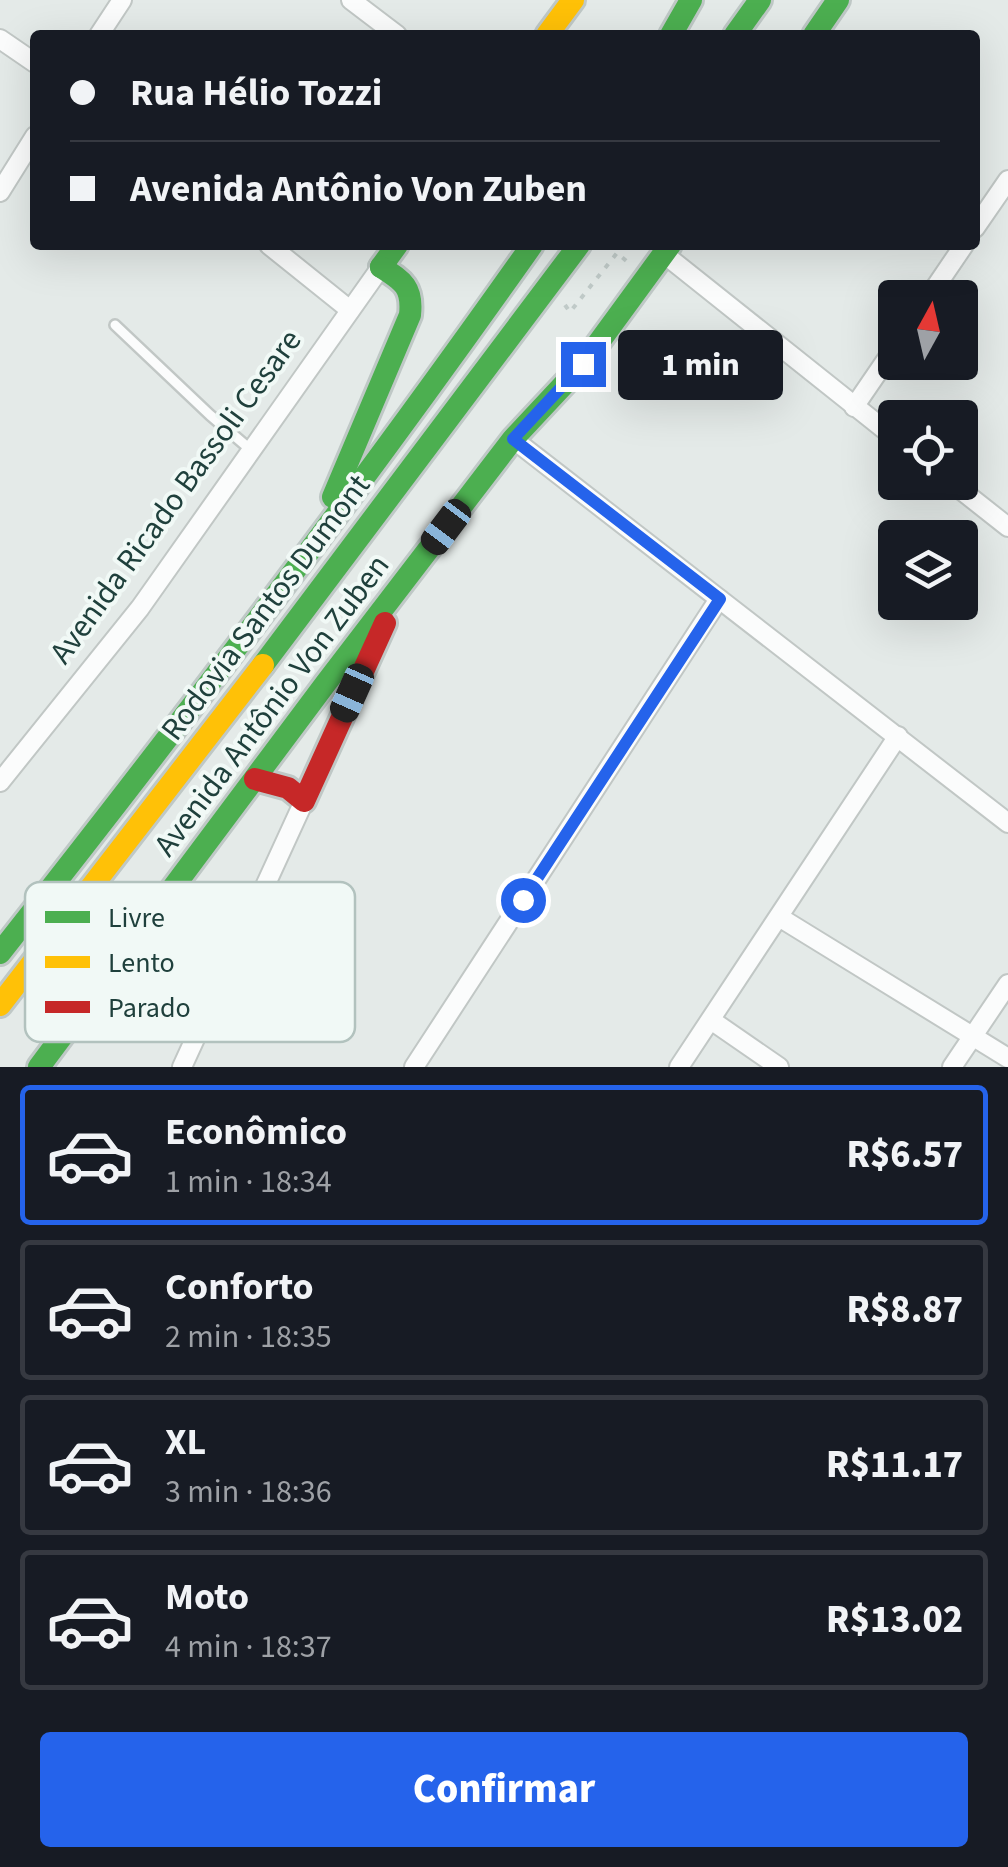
<!DOCTYPE html>
<html lang="pt">
<head>
<meta charset="utf-8">
<style>
  :root { --surface:#171b24; --page:#242831; --text:#f1f3f6; --muted:#9ea1a6; --line:#363941; --accent:#2563eb }
  body { margin:0; font-family:"Source Sans 3",sans-serif; background:var(--page); color:var(--text); height:100vh; display:flex; flex-direction:column; font-size:38px; white-space:nowrap }
  * { box-sizing:border-box; margin:0 }
  p { font-size:32px; color:var(--muted) }
  .icon { flex:none; width:55px; height:55px; fill:none; stroke:currentColor; stroke-width:2; stroke-linecap:round; stroke-linejoin:round }
  .map { position:relative; height:1067px; overflow:hidden }
  .sheet { display:flex; flex-direction:column; background:var(--surface); flex:1 }
  .sheet>* { flex:none }
  .guide { position:absolute; left:30px; top:30px; width:950px; height:220px; border-radius:10px; box-shadow:0 10px 40px #0002; display:grid; align-content:center; height:220px; padding:0 40px; background:var(--surface) }
  .needle { width:65px; rotate:8deg }
  .fabs { position:absolute; left:878px; top:280px; display:grid; gap:20px }
  .fabs a { display:grid; place-items:center; width:100px; height:100px; border-radius:10px; background:var(--surface); box-shadow:0 10px 40px #0002; font-size:50px }
  .end { position:absolute; width:45px; height:45px; margin:-22px; border:12px solid #2563eb; background:#fff; box-shadow:0 0 0 5px #fff }
  .from { border-radius:50% }
  .bubble { position:absolute; height:70px; border-radius:10px; background:var(--surface); box-shadow:0 10px 40px #0002; font-size:32px; font-weight:800; line-height:70px; text-align:center }
  .car { position:absolute; width:30px; height:60px; margin:-30px -15px; border-radius:12px; box-shadow:0 0 8px 2px #0007; background:linear-gradient(#222 24%,#8ab4d8 0 40%,#222 0 76%,#8ab4d8 0 86%,#222 0) }
  .guide b { display:flex; align-items:center; gap:35px; height:95px; font-size:38px }
  .guide b+b { border-top:2px solid var(--line) }
  .guide i { width:25px; height:25px; background:var(--text) }
  ul { padding:18px 0 0; list-style:none }
  li { display:flex; align-items:center; gap:30px; height:140px; margin:0 20px 15px; padding:0 20px; border:5px solid var(--line); border-radius:10px }
  li div { flex:1 }
  li b { display:block; font-size:38px }
  li em { font-style:normal; font-weight:800 }
  li.on { border-color:var(--accent) }
  li>.icon { width:90px; height:90px; stroke-width:1.5 }
  .button { display:flex; gap:20px; margin-top:auto; padding:20px 40px }
  .button a { flex:1; height:115px; border-radius:10px; background:var(--accent); color:#fff; font-size:40px; font-weight:800; line-height:115px; text-align:center }
  .map>svg:first-child { display:block }
</style>
</head>
<body>
<div class="map">
<svg width="1008" height="1067" viewBox="0 0 1008 1067">
  <rect width="100%" height="100%" fill="#e4eae8"/>
  <g fill="none" stroke-linecap="round" stroke-linejoin="round">
    <!-- lane casing -->
    <g stroke="#c1c7c5" stroke-width="14">
      <polyline id="lane" points="115,325 210,415 251,450"/>
    </g>
    <!-- street casing -->
    <g stroke="#c1c7c5" stroke-width="22">
      <g id="street">
        <polyline points="351,0 397,35"/>
        <polyline points="99,35 122,0"/>
        <polyline points="0,39 35,63"/>
        <polyline points="0,192 35,136"/>
        <polyline points="975,228 1008,180"/>
        <polyline points="269,245 350,310"/>
        <polyline points="664,254 895,438"/>
        <polyline points="928,298 964,245"/>
        <polyline points="854,407 895,347"/>
        <polyline points="513,439 1008,823"/>
        <polyline points="951,482 1008,527"/>
        <polyline points="0,782 140,608 381,267"/>
        <polyline points="779,917 1008,1058"/>
        <polyline points="711,1020 779,1067"/>
        <polyline points="182,1067 304,801"/>
        <polyline points="414,1067 719,599"/>
        <polyline points="679,1067 898,736"/>
        <polyline points="952,1067 1008,984"/>
      </g>
    </g>
    <!-- fast casing -->
    <g stroke="#bfc8c6" stroke-width="28">
      <g id="fast">
        <polyline points="671,35 691,0"/>
        <polyline points="735,35 760,0"/>
        <polyline points="814,35 838,0"/>
        <polyline points="381,267 397,245"/>
        <path d="M333,497L410,315C413,287 403,281 381,267"/>
        <polyline points="263,665 579,245"/>
        <path d="M0,953C183,721 362,486 532,245"/>
        <polyline points="39,1067 326,683 513,439 583,364 670,245"/>
      </g>
    </g>
    <!-- slow casing -->
    <g stroke="#bfc8c6" stroke-width="28">
      <g id="slow">
        <polyline points="547,35 573,0"/>
        <polyline points="0,1005 263,665"/>
      </g>
    </g>
    <!-- jam casing -->
    <g stroke="#bfc8c6" stroke-width="28">
      <polyline id="jam" points="255,779 288,788 304,801 385,623"/>
    </g>
    <!-- path -->
    <polyline stroke="#c0cac8" stroke-width="4" stroke-dasharray="5 8" stroke-linecap="butt" points="565,305 570,312 617,253 630,264"/>
    <!-- lane -->
    <use href="#lane" stroke="#fbfcfc" stroke-width="9"/>
    <!-- street -->
    <use href="#street" stroke="#fbfcfc" stroke-width="18"/>
    <!-- fast -->
    <use href="#fast" stroke="#4caf50" stroke-width="22"/>
    <!-- slow -->
    <use href="#slow" stroke="#ffc107" stroke-width="22"/>
    <!-- jam -->
    <use href="#jam" stroke="#c62828" stroke-width="22"/>
  </g>
  <g fill="none" stroke-linecap="round" stroke-linejoin="round">
    <!-- route -->
    <polyline stroke="#2563eb" stroke-width="12" points="523,900 720,599 513,439 583,364"/>
  </g>
  <g text-anchor="middle" stroke-width="8" stroke-linejoin="round" paint-order="stroke">
    <!-- street labels -->
    <g font-size="32" fill="#1f403c" stroke="#f1f9f6">
      <text transform="translate(175 496) rotate(-54)" y="11">Avenida Ricado Bassoli Cesare</text>
      <text transform="translate(265 607) rotate(-53)" y="11">Rodovia Santos Dumont</text>
      <text transform="translate(271 705) rotate(-53)" y="11">Avenida Antônio Von Zuben</text>
    </g>
  </g>
  <!-- legend -->
  <rect x="25" y="882" width="330" height="160" rx="15" fill="#f1f9f6" stroke="#b2c2be" stroke-width="2.5"/>
  <rect x="45" y="911" width="45" height="12" fill="#4caf50"/>
  <rect x="45" y="956" width="45" height="12" fill="#ffc107"/>
  <rect x="45" y="1001" width="45" height="12" fill="#c62828"/>
  <g font-size="28" fill="#1f403c">
    <text x="108" y="927">Livre</text>
    <text x="108" y="972">Lento</text>
    <text x="108" y="1017">Parado</text>
  </g>
</svg>
<div class="fabs">
<a><svg class="needle" viewBox="-14 -14 28 28"><path d="M0-13l5 13h-10z" fill="#e53935"/><path d="M0 13l5-13h-10z" fill="#9ea1a6"/></svg></a>
<a><svg class="icon" aria-label="locate" viewBox="0 0 24 24"><circle cx="12" cy="12" r="6"/><path d="M12 2v4M12 18v4M2 12h4M18 12h4"/></svg></a>
<a><svg class="icon" aria-label="layers" viewBox="0 0 24 24"><path d="M12 4l9 5-9 5-9-5zM3 14l9 5 9-5"/></svg></a>
</div>
<i class="end from" style="left:523px;top:900px"></i>
<i class="end" style="left:583px;top:364px"></i>
<div class="bubble" style="left:618px;top:330px;width:165px">1 min</div>
<i class="car" style="left:446px;top:527px;rotate:217deg"></i>
<i class="car" style="left:352px;top:693px;rotate:204deg"></i>
<div class="guide">
<b><i class="from"></i>Rua Hélio Tozzi</b>
<b><i></i>Avenida Antônio Von Zuben</b>
</div>
</div>
<section class="sheet">
<ul>
<li class="on"><svg class="icon" aria-label="car" viewBox="0 0 24 24"><path d="M5 17H2v-5l4-1 3-4h7l3 4 3 1v5h-3M9 17h6M6 11h13"/><circle cx="7" cy="17" r="2"/><circle cx="17" cy="17" r="2"/></svg><div><b>Econômico</b><p>1 min · 18:34</p></div><em>R$6.57</em></li>
<li><svg class="icon" aria-label="car" viewBox="0 0 24 24"><path d="M5 17H2v-5l4-1 3-4h7l3 4 3 1v5h-3M9 17h6M6 11h13"/><circle cx="7" cy="17" r="2"/><circle cx="17" cy="17" r="2"/></svg><div><b>Conforto</b><p>2 min · 18:35</p></div><em>R$8.87</em></li>
<li><svg class="icon" aria-label="car" viewBox="0 0 24 24"><path d="M5 17H2v-5l4-1 3-4h7l3 4 3 1v5h-3M9 17h6M6 11h13"/><circle cx="7" cy="17" r="2"/><circle cx="17" cy="17" r="2"/></svg><div><b>XL</b><p>3 min · 18:36</p></div><em>R$11.17</em></li>
<li><svg class="icon" aria-label="car" viewBox="0 0 24 24"><path d="M5 17H2v-5l4-1 3-4h7l3 4 3 1v5h-3M9 17h6M6 11h13"/><circle cx="7" cy="17" r="2"/><circle cx="17" cy="17" r="2"/></svg><div><b>Moto</b><p>4 min · 18:37</p></div><em>R$13.02</em></li>
</ul>
<div class="button"><a>Confirmar</a></div>
</section>
</body>
</html>
